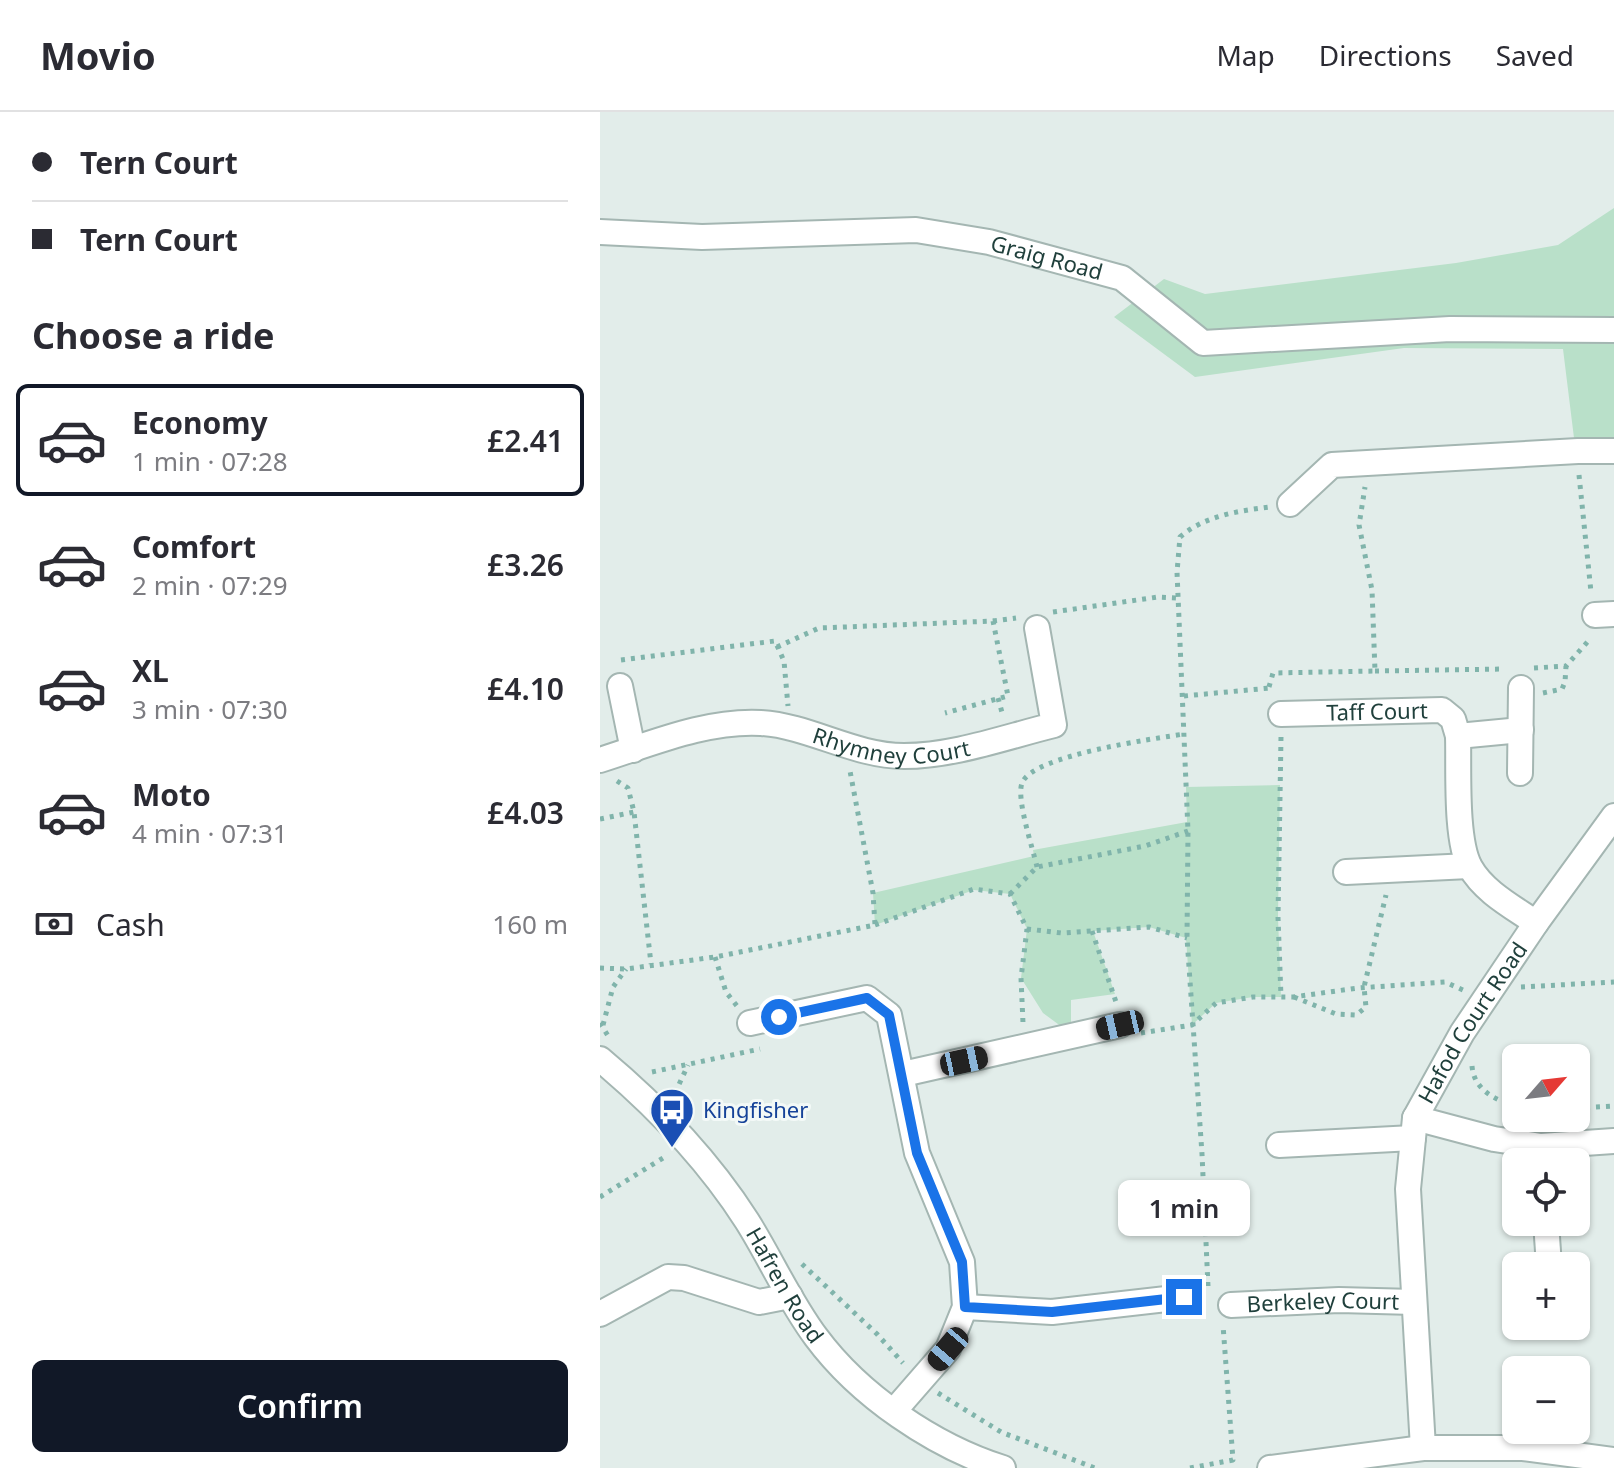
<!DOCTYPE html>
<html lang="en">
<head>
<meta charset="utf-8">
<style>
  :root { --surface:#fff; --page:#f7f7f7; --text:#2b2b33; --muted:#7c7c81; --line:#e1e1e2; --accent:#111827 }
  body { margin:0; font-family:"Noto Sans",sans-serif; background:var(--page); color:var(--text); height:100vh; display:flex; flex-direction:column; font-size:30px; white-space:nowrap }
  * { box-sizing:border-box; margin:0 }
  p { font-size:26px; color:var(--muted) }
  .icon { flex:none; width:44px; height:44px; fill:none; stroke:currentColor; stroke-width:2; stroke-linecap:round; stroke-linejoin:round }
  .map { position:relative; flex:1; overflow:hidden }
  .sheet { display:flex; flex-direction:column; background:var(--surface); width:600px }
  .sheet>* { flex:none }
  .guide { display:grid; align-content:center; height:176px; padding:0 32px; background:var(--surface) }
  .needle { width:52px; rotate:62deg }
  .buttons { position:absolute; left:902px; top:932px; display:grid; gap:16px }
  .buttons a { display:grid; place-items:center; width:88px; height:88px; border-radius:12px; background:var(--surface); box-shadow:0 2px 6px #0004; font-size:40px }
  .end { position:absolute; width:36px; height:36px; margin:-18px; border:10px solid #1a73e8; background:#fff; box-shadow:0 0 0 4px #fff }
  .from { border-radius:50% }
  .bubble { position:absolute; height:56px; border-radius:12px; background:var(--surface); box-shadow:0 2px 6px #0004; font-size:26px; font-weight:600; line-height:56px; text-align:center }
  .car { position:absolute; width:24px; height:48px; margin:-24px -12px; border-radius:10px; box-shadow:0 0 6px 2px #0007; background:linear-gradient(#222 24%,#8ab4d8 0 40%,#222 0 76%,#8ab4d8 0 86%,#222 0) }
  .guide b { display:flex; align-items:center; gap:28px; height:76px; font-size:30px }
  .guide b+b { border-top:2px solid var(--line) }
  .guide i { width:20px; height:20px; background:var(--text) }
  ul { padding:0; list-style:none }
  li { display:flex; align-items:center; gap:24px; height:112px; margin:0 16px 12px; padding:0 16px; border:4px solid transparent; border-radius:12px }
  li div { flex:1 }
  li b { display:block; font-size:30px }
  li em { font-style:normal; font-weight:600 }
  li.selected { border-color:var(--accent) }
  li>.icon { width:72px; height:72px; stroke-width:1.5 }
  h2 { padding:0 32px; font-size:36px; line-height:96px }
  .pay { display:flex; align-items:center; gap:20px; height:88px; padding:0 32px; font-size:30px }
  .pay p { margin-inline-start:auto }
  .button { display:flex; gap:16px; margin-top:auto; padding:16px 32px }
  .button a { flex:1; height:92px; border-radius:12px; background:var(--accent); color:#fff; font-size:32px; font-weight:600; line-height:92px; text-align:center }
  header { display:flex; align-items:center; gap:48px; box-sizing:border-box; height:112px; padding:0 40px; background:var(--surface); border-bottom:2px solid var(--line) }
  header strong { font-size:38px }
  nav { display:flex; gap:44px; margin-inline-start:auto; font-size:28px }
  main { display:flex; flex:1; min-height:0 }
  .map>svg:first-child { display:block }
</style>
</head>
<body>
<header>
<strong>Movio</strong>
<nav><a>Map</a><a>Directions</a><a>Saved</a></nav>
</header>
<main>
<section class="sheet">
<div class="guide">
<b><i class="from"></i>Tern Court</b>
<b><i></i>Tern Court</b>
</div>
<h2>Choose a ride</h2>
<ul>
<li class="selected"><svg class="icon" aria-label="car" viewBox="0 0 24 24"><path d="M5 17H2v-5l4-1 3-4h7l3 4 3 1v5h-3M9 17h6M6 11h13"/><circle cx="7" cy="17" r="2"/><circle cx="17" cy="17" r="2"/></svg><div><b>Economy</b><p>1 min · 07:28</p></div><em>£2.41</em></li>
<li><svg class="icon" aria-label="car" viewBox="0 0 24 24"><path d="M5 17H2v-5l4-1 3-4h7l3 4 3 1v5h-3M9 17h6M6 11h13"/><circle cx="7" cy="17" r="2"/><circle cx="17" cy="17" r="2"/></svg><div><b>Comfort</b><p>2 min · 07:29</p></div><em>£3.26</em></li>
<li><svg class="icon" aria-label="car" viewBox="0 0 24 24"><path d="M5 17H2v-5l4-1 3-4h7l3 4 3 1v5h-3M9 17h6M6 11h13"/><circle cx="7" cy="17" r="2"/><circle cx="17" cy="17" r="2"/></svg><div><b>XL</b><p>3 min · 07:30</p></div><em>£4.10</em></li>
<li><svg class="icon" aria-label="car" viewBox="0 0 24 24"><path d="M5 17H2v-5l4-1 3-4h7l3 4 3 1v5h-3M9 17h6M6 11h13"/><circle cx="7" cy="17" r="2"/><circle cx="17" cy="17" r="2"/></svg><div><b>Moto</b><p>4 min · 07:31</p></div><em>£4.03</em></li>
</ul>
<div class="pay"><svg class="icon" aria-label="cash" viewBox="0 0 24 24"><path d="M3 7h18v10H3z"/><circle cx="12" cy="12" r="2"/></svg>Cash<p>160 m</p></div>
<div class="button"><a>Confirm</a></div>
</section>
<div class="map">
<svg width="1014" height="1356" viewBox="0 0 1014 1356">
  <rect width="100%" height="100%" fill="#e2edea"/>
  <!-- green -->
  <g fill="#b9e0c9">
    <polygon points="1014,96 1014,326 974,326 963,237 804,236 595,265 514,205 564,167 605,182 856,151 958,133"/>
    <polygon points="680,673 678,805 681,885 653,885 616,891 592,913 586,826 549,815 493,819 515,882 471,888 471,911 462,915 443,901 421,866 427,817 410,782 374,778 275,813 273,781 434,744 433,738 587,710 586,675"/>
  </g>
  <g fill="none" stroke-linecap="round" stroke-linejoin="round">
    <!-- minor casing -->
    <g stroke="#a4b6b2" stroke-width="28">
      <g id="minor">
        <path id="s1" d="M0,120L102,125L316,118L389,130L522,166L603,231L850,217L1014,218"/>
        <polyline points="690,392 732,353 978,339 1014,339"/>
        <polyline points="995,503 1014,502"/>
        <polyline points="20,574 33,638"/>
        <path id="s2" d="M681,602L842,598L853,607L858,624C859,656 855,728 870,755C884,780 913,795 936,811"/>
        <polyline points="858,624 921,618"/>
        <path id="s3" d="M0,648C51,632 106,608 161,611C210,614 254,644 304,644C354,644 405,625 454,613L437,516"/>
        <polyline points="920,661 921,576"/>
        <polyline points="746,760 869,754"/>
        <polyline points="150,911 267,886 289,903 317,1041 362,1150 365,1195 348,1237 294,1299"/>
        <path id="s4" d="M0,947C55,993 108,1048 147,1109C171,1147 189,1189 216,1225C259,1283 333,1334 403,1356"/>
        <polyline points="303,962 520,913"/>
        <polyline points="815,1006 894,1027 941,1034 1014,1029"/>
        <polyline points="679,1033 813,1026"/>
        <polyline points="946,1110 949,1154"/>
        <path id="s5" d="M631,1193L739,1188L814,1190"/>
        <polyline points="365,1195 452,1200 584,1185"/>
        <polyline points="0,1202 68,1165 84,1166 159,1190 190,1184"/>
        <path id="s6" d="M823,1336L808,1077L815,1006L862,921L936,811L1014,704"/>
        <polyline points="670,1356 823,1336 923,1336 1014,1348"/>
      </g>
    </g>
    <!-- path -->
    <g stroke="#80b4ab" stroke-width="5" stroke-dasharray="4 6" stroke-linecap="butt">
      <polyline points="979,363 991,480"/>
      <polyline points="453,500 558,485 578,486"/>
      <polyline points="393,509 416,506"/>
      <polyline points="177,535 219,516 393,509 408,584 345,601"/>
      <polyline points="21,548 175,529 184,549 188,594"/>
      <polyline points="934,556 966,554 991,526"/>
      <polyline points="775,559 904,557"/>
      <polyline points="669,575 673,561 775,559 772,478 759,413 765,375"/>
      <polyline points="943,581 962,577 965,570 966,554"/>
      <polyline points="584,584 670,576"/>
      <polyline points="398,586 403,604"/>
      <polyline points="681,625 678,805 681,885"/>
      <polyline points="17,669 28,676 34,700 51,852"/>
      <polyline points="0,707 34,700"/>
      <path d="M437,755C433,737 416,687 422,671C433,643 553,627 584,622"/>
      <polyline points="410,782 437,755 545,734 588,719"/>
      <polyline points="275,813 374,777 410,782 427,817 421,866 423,911"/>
      <polyline points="427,817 462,821 549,815 587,826"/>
      <polyline points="492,819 516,890"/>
      <polyline points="115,845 126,880 137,894"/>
      <polyline points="0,856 26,857 115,845 275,813 273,781 250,659"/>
      <polyline points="921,875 1014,870"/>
      <polyline points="694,885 736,902 756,903 766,895 764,875 786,783"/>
      <polyline points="0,911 10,927"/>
      <polyline points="3,913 13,875 26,857"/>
      <polyline points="541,921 592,913 616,891 653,885 693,885 758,876 845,870 863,878"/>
      <path d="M872,954C874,978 895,988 916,994"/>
      <polyline points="52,960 160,937"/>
      <polyline points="75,981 88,953"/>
      <polyline points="976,996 1014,994"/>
      <polyline points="0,1085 63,1046"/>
      <polyline points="202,1152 277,1222 303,1251"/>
      <path d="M608,1174L602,1042L587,826L588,719L577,460L580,425C604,404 638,399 669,395"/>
      <polyline points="338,1281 401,1320 495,1356"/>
      <polyline points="590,1356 633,1348 623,1213"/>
    </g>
    <!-- minor -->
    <use href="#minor" stroke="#fff" stroke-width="24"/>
  </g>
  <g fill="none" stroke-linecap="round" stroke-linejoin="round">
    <!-- route -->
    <polyline stroke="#1a73e8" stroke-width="10" points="179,905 267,886 289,903 317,1041 362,1150 365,1195 452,1200 584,1185"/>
  </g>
  <!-- icons -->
  <defs>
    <g id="bus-pin" transform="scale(2.3)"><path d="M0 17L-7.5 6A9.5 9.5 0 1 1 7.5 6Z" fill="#1a4fb4" stroke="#f3f9f7"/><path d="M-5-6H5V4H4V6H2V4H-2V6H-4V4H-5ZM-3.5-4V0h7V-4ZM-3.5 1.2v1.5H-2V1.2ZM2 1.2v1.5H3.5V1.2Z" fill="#fff"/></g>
  </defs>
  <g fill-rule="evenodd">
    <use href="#bus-pin" x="72" y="998"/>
  </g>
  <g text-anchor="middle" stroke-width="6" stroke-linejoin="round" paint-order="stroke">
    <!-- street labels -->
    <g font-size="22" fill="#20403c" stroke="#f3f9f7">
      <text dy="8" stroke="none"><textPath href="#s1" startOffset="450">Graig Road</textPath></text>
      <text dy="8" stroke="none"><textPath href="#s2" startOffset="96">Taff Court</textPath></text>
      <text dy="8" stroke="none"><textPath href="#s3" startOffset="300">Rhymney Court</textPath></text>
      <text dy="8" stroke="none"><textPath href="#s6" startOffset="442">Hafod Court Road</textPath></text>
      <text dy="8" stroke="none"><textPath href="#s4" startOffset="294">Hafren Road</textPath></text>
      <text dy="8" stroke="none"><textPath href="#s5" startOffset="92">Berkeley Court</textPath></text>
    </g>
    <!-- transit labels -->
    <g font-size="22" fill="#164399" stroke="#f3f9f7" text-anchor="start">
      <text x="103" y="1006">Kingfisher</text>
    </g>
  </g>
</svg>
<div class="buttons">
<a><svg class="needle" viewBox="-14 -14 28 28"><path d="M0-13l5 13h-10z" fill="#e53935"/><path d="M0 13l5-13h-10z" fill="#7c7c81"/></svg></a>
<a><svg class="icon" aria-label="locate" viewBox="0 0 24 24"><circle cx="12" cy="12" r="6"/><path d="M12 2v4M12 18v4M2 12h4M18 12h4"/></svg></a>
<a>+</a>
<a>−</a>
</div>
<i class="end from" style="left:179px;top:905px"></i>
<i class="end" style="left:584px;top:1185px"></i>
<div class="bubble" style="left:518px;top:1068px;width:132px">1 min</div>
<i class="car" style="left:520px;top:913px;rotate:257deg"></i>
<i class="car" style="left:364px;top:949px;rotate:78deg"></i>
<i class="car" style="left:348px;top:1237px;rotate:220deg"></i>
</div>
</main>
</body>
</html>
